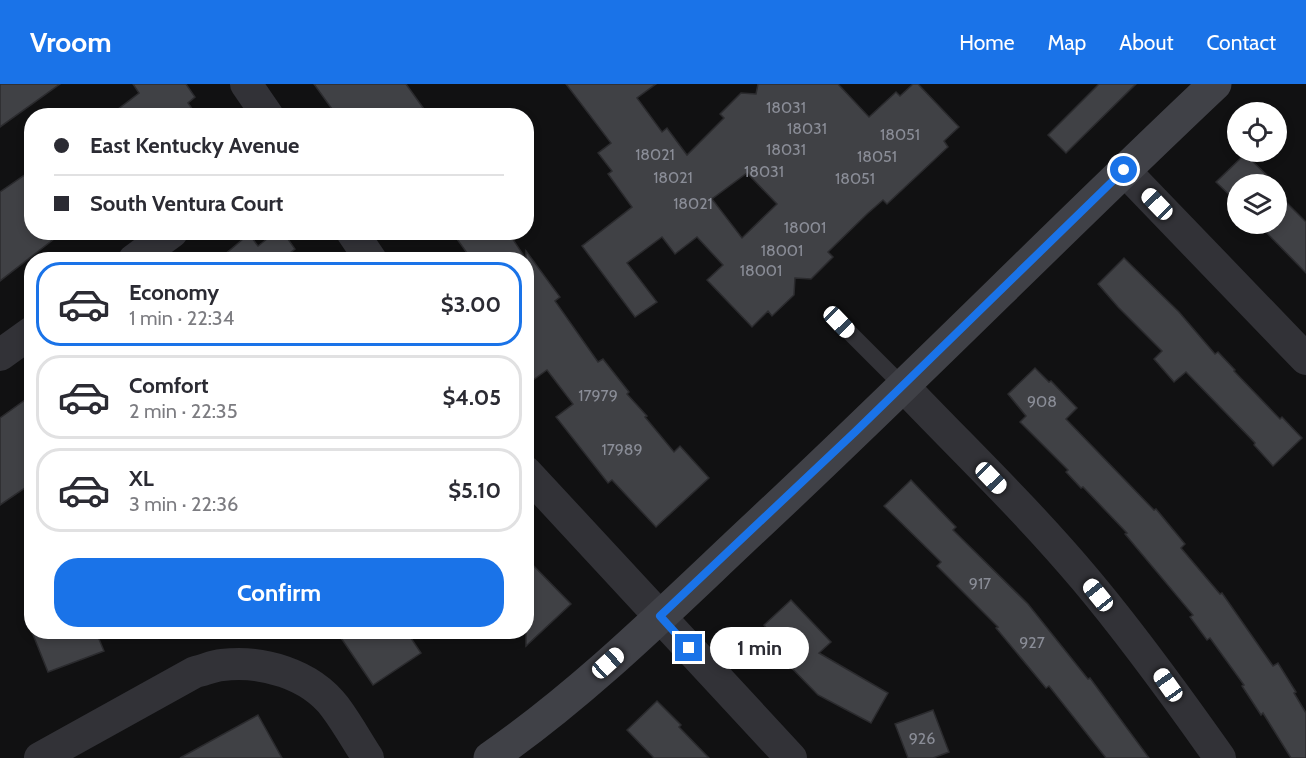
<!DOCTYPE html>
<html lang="en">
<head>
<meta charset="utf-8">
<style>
  :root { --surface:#fff; --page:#f7f7f7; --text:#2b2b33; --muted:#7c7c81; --line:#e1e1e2; --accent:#1a73e8 }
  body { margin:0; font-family:Cabin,sans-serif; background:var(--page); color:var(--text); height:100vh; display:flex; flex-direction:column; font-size:22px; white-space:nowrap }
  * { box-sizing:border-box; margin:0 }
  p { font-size:20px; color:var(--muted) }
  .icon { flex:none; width:33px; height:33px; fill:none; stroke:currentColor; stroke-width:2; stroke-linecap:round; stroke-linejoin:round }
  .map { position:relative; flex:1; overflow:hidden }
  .drawer { position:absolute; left:24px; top:168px; width:510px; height:387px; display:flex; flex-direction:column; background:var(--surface); border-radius:24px; box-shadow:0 3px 9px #0003 }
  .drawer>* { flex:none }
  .guide { position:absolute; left:24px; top:24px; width:510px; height:132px; border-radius:24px; box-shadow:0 3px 9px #0003; display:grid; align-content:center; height:132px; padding:0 30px; background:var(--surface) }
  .buttons { position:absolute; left:1227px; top:18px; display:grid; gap:12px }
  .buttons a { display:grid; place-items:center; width:60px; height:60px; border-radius:50%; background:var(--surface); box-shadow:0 3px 9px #0003; font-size:30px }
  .end { position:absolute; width:27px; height:27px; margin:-14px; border:8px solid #1a73e8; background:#fff; box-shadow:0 0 0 3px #fff }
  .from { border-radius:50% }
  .bubble { position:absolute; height:42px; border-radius:21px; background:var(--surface); box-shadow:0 3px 9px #0003; font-size:20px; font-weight:700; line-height:42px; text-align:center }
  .car { position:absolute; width:18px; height:36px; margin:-18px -9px; border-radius:8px; box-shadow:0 0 4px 2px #0007; background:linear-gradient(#fff 24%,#345 0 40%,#fff 0 76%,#345 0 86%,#fff 0) }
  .guide b { display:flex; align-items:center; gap:21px; height:57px; font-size:22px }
  .guide b+b { border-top:2px solid var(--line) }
  .guide i { width:15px; height:15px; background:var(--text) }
  ul { padding:10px 0 0; list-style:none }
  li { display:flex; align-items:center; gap:18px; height:84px; margin:0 12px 9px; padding:0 18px; border:3px solid var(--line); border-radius:24px }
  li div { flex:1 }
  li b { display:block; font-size:22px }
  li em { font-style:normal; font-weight:700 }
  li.current { border-color:var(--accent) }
  li>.icon { width:54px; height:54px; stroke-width:1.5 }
  .action { display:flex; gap:12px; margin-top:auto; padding:12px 30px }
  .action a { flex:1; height:69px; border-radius:24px; background:var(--accent); color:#fff; font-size:24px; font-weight:700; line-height:69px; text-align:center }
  header { display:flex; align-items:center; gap:36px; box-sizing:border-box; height:84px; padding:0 30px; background:var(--accent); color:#fff }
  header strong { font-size:28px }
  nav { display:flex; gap:33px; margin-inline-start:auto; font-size:21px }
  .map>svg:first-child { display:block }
</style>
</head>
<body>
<header>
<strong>Vroom</strong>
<nav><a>Home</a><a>Map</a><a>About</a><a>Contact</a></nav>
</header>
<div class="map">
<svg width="1306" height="674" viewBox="0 0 1306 674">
  <rect width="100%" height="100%" fill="#111112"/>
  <!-- building -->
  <g fill="#404145" stroke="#2b2b2e" stroke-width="1.5" fill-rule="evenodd">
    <polygon points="0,0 60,0 0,43"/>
    <polygon points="133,0 186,0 195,13 188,19 197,32 109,32 139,9"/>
    <polygon points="314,0 406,0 429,32 337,32"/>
    <path d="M566,0H656L637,14L662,48L667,44L687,71L724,34L720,30L741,9L756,10L758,0H838L869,33L896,8L900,12L913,0H918L959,43L944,57L948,63L887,120L883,116L867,130L828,168L833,173L811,195L795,194L794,211L772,232L768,227L752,243L707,196L723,181L697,153L675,170L662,153L627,179L657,218L635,233L582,162L632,123L608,90L612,87L598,69L611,59ZM747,89L777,120L742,154L712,115Z"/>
    <polygon points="1099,0 1136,0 1066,69 1048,51"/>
    <polygon points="1245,70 1276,100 1238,100 1238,119 1216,98"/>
    <polygon points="32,86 32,148 63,148 0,197 0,108"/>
    <polygon points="1276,108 1306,138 1306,189 1258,140 1276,140"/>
    <polygon points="276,148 283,148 295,165 281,176 218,176 249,150 258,162"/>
    <polygon points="452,148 508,148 526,175 526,167 560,213 555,217 598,278 603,275 629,308 627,310 647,332 645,333 674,368 680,362 709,394 656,443 612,396 608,399 556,333 573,320 547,286 526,301 526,176 472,176"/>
    <polygon points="1124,174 1179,228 1215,270 1218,268 1235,286 1234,287 1280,335 1282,333 1302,354 1273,382 1254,361 1255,359 1186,288 1174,298 1154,275 1162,267 1118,223 1098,200"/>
    <polygon points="1035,284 1049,298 1051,297 1077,324 1066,335 1154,426 1156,425 1185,460 1181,464 1220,510 1222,509 1273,582 1278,579 1296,608 1294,609 1306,629 1306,674 1291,674 1263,629 1261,631 1242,602 1244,601 1210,554 1207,556 1190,533 1193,531 1125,450 1127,449 1083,403 1081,404 1066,388 1068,386 1020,338 1026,332 1008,310"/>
    <polygon points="32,311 32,399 0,421 0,334"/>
    <polygon points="911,396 956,443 953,446 1028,520 1088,595 1090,594 1149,674 1106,674 1049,602 1046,604 996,544 998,543 937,482 941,478 884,422"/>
    <polygon points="526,474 571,520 526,562"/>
    <polygon points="791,516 831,558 819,569 888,609 871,639 818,611 777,569 782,564 764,541"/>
    <polygon points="32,548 96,548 104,567 48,588"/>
    <polygon points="337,548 407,548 421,569 373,601"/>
    <polygon points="657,617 681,641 679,643 709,674 654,674 627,646"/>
    <polygon points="933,626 949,668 933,674 908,674 895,640"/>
    <polygon points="258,631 282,674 180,674"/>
  </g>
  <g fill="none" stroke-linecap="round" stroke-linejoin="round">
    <!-- lane -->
    <polyline stroke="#323237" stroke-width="16" points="839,238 903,302"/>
    <!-- street -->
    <g stroke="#323237" stroke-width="32">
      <polyline points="246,0 268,32"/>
      <polyline points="1124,86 1306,275"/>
      <polyline points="352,148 371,176"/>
      <polyline points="134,176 172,148"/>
      <polyline points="0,271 32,248"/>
      <path d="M903,302C964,366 1028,427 1085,495C1133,552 1177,613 1220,674"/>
      <polyline points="526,388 791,674"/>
      <path d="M40,674L195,588C204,586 213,582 222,581C262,576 310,590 335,623C347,639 357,657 368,674"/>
    </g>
    <!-- secondary -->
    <path stroke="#404147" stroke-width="33" d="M490,674C584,609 666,527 749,449C907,302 1058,148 1215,0"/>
  </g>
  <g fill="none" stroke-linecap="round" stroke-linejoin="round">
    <!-- route -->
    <polyline stroke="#1a73e8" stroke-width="8" points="689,564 660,532 856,347 1124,86"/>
  </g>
  <g text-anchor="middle" stroke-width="5" stroke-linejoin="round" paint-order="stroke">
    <!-- number labels -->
    <g font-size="16" fill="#8a8d97">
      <text x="786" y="29">18031</text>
      <text x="807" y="50">18031</text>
      <text x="900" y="56">18051</text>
      <text x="786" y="71">18031</text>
      <text x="655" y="76">18021</text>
      <text x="877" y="78">18051</text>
      <text x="764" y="93">18031</text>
      <text x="673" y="99">18021</text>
      <text x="855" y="100">18051</text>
      <text x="693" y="125">18021</text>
      <text x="805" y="149">18001</text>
      <text x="782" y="172">18001</text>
      <text x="761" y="192">18001</text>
      <text x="598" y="317">17979</text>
      <text x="1042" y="323">908</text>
      <text x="622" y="371">17989</text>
      <text x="980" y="505">917</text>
      <text x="1032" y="564">927</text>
      <text x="922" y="660">926</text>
    </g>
  </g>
</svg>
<div class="buttons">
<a><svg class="icon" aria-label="locate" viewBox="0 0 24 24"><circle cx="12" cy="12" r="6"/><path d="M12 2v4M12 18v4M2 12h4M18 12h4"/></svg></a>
<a><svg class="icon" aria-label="layers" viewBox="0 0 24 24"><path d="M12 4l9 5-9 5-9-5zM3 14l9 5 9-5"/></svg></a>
</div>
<i class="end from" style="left:1124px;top:86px"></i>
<i class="end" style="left:689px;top:564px"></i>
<div class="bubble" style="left:710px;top:543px;width:99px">1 min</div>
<i class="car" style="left:1157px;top:120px;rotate:316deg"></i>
<i class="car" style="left:839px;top:238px;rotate:136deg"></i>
<i class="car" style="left:991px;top:394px;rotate:136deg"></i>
<i class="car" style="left:1098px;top:511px;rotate:321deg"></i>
<i class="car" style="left:608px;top:579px;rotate:48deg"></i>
<i class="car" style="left:1168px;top:601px;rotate:325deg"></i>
<div class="guide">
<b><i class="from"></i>East Kentucky Avenue</b>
<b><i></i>South Ventura Court</b>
</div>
<section class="drawer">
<ul>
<li class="current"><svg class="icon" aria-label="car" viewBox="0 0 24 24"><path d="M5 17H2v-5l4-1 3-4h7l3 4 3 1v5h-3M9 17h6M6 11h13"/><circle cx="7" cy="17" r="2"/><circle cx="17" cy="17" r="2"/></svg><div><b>Economy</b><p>1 min · 22:34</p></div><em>$3.00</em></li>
<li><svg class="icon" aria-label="car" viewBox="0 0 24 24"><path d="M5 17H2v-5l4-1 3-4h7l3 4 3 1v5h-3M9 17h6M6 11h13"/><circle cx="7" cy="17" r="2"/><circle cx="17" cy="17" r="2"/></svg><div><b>Comfort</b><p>2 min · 22:35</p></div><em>$4.05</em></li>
<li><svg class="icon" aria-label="car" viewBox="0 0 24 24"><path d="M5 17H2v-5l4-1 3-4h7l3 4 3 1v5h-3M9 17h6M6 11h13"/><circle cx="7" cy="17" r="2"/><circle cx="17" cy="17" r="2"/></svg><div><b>XL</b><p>3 min · 22:36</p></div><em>$5.10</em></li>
</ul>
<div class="action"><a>Confirm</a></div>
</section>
</div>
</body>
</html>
